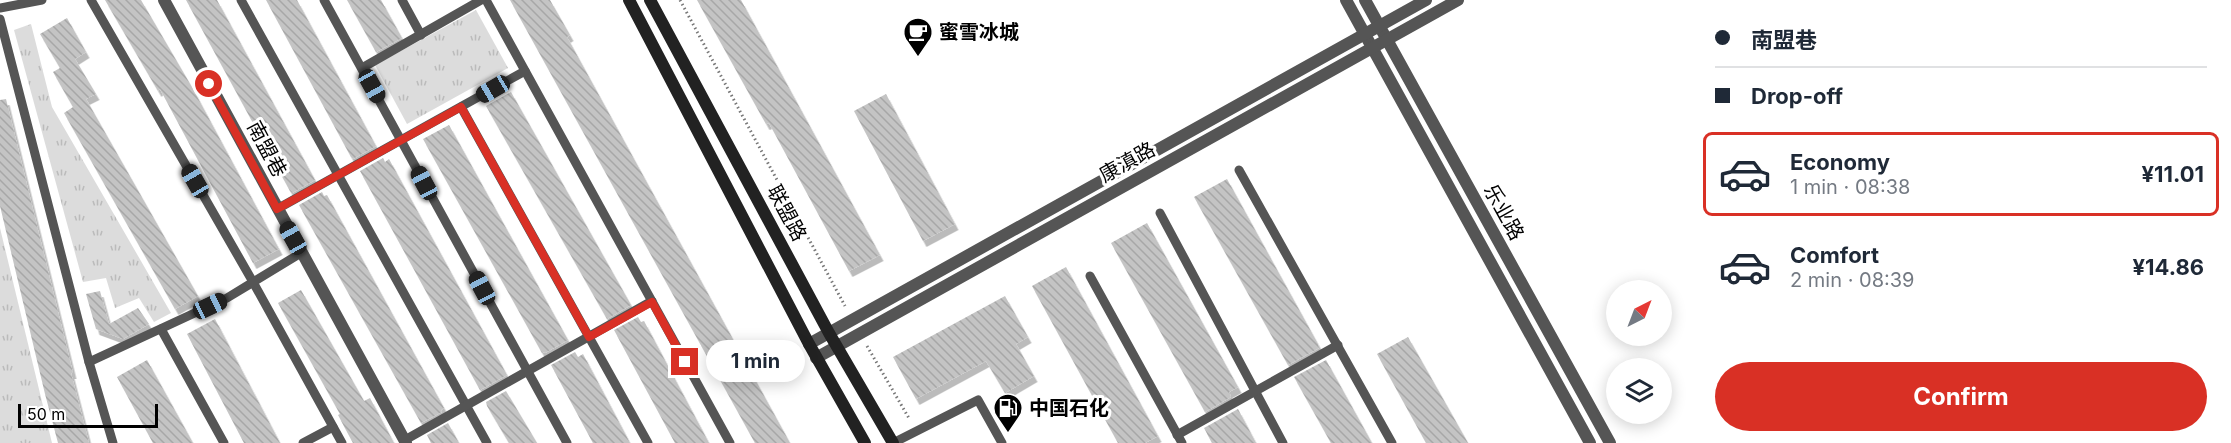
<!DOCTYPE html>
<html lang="en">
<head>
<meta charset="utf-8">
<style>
  :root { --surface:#fff; --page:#f2f2f3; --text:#1f2937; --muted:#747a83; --line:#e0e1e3; --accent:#d93025 }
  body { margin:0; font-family:Inter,"Noto Sans SC",sans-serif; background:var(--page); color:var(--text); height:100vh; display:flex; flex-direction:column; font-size:22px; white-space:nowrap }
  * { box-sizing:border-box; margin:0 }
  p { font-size:20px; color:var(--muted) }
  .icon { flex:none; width:33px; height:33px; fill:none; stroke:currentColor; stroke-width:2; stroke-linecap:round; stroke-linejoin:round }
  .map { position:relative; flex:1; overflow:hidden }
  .details { display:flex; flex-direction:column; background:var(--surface); width:540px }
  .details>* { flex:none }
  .guide { display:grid; align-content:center; height:132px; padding:0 24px; background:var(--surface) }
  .needle { width:39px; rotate:42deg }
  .tools { position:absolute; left:1606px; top:280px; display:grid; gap:12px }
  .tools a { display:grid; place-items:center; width:66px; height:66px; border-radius:50%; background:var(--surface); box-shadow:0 3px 15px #0003; font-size:30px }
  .scale { position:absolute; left:18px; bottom:15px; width:140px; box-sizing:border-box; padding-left:6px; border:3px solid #000; border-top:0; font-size:16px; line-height:21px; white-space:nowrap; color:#000; -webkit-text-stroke:4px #fff; paint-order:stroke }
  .end { position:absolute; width:27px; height:27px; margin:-14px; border:8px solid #d93025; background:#fff; box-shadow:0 0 0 3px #fff }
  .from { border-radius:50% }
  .bubble { position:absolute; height:42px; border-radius:21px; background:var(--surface); box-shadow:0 3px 15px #0003; font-size:20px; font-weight:700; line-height:42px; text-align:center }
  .car { position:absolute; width:18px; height:36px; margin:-18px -9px; border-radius:8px; box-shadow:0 0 4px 2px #0007; background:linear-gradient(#222 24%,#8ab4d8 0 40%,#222 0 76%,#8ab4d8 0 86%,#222 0) }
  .guide b { display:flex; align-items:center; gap:21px; height:57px; font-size:22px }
  .guide b+b { border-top:2px solid var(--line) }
  .guide i { width:15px; height:15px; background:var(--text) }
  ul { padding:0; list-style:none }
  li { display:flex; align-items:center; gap:18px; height:84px; margin:0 12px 9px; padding:0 12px; border:3px solid transparent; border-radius:9px }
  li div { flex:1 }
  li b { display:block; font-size:22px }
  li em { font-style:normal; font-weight:700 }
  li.current { border-color:var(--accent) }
  li>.icon { width:54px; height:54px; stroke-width:1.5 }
  .button { display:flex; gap:12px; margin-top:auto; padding:12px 24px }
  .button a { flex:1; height:69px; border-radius:36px; background:var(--accent); color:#fff; font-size:24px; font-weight:700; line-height:69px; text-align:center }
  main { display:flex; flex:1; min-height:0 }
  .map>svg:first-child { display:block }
</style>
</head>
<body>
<main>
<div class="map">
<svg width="1691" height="443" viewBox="0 0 1691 443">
  <defs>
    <pattern id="grass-tufts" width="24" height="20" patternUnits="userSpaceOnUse" patternTransform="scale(1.5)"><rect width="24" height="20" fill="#dcdcdc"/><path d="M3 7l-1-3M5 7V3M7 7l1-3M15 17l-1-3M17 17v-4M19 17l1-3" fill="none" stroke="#bbb"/></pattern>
    <pattern id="building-back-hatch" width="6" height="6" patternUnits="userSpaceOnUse" patternTransform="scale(1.5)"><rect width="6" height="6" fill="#c4c4c4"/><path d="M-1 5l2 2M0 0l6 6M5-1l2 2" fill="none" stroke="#a7a7a7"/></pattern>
    <filter id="shadow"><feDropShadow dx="3.5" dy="6" stdDeviation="0" flood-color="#0004"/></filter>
  </defs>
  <rect width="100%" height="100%" fill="#fff"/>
  <!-- grass -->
  <g fill="url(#grass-tufts)">
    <polygon points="476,10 508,68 407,124 375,65"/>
    <polygon points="31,24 52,107 171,313 154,322 139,298 115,308 106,278 83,282 14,30"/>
    <polygon points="0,228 52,443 0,443"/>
  </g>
  <!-- building -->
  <g fill="url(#building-back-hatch)" filter="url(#shadow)">
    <polygon points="105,0 141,0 193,89 279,249 253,263 160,89 158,91"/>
    <polygon points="186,0 217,0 315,180 292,193 290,191"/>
    <polygon points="266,0 297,0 376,146 353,159 351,157"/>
    <polygon points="347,0 381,0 402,38 376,52"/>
    <polygon points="510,0 550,0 570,35 567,37 790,443 755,443"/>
    <polygon points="697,0 741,0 880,255 849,271 769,123 766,124"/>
    <polygon points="67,18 86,52 75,59 96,94 86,99 198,296 175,309 64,113 73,107 53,72 60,68 40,34"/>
    <polygon points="511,92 631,305 607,319 486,106"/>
    <polygon points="886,94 955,224 923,241 854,111"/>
    <polygon points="6,99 73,373 71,373 89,443 58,443 45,394 0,206 0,100"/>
    <polygon points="449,125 568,340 545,353 544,352 542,353 423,139"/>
    <polygon points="383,158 385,162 389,159 507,375 480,390 360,171"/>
    <polygon points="1227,179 1318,344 1319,348 1288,365 1194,197"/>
    <polygon points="322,192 324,196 327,195 444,408 441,410 442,412 421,423 299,205"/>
    <polygon points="1147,223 1238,387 1229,392 1231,397 1205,412 1111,243"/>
    <polygon points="1066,267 1158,436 1145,443 1118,443 1032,286"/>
    <polygon points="301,290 364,401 370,398 394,443 353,443 338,415 340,414 278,303"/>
    <polygon points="100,291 109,324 138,308 149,324 123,339 96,329 86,294"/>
    <polygon points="1005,296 1028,337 1016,344 1034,376 1005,393 986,361 916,399 893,357"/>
    <polygon points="638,317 641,322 644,321 709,443 675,443 614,330"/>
    <polygon points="215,319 280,443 244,443 187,334"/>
    <polygon points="1408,337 1468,443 1426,443 1377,354"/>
    <polygon points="575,352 578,357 583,354 630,443 593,443 551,365"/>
    <polygon points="147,360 193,443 153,443 117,377"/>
    <polygon points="1326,360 1372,443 1331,443 1294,377"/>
    <polygon points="506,391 537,443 509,443 487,406 486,402"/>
    <polygon points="1238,409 1256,443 1212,443 1204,428"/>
    <polygon points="448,423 459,443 431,443 427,435"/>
  </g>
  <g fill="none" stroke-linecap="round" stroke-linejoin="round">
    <!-- path -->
    <g stroke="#777" stroke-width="3" stroke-dasharray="1.5 3" stroke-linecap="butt">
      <polyline points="680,0 845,306"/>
      <polyline points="867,346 910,420"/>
    </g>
    <!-- service -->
    <g stroke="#555" stroke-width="9">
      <polyline points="91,0 253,282 342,443"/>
      <polyline points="241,0 487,443"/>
      <polyline points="324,0 567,443"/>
      <polyline points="402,0 421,35"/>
      <polyline points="486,0 730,443"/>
      <polyline points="0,8 42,0"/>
      <polyline points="0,19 89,362 113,443"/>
      <polyline points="362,68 481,0"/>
      <polyline points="461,107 648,443"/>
      <polyline points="1239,170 1392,443"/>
      <polyline points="277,209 525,71"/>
      <polyline points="1160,213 1283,443"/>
      <polyline points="1090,276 1182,443"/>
      <polyline points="161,329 224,443"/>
      <polyline points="89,362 227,298 301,253"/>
      <polyline points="1177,435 1338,345"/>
      <polyline points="405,440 652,301"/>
      <polyline points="303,443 333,427"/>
      <polyline points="893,443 978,400 1002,443"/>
    </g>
    <!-- minor -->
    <g stroke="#555" stroke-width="12">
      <polyline points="164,0 406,443"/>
      <polyline points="1346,0 1590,443"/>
      <polyline points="1365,0 1610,443"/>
      <polyline points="809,344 1426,0"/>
      <polyline points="816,358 1458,0"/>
    </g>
    <!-- secondary -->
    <g stroke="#222" stroke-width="12">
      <polyline points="629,0 809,344 865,443"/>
      <polyline points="650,0 829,333 893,443"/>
    </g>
  </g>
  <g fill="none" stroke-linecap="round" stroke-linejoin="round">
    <!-- route -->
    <polyline stroke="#d93025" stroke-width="8" points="209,84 277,209 461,107 589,337 652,302 685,362"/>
  </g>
  <!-- icons -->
  <defs>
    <g id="cafe-pin" transform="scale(1.5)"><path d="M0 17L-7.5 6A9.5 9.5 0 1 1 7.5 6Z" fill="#000" stroke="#fff"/><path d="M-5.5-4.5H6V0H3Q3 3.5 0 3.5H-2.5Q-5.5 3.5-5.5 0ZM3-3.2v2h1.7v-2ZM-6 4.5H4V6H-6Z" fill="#fff"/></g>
    <g id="fuel-pin" transform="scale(1.5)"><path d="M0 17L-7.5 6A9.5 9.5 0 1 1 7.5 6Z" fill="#000" stroke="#fff"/><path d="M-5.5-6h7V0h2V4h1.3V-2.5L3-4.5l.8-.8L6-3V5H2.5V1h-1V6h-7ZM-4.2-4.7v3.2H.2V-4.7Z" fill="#fff"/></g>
  </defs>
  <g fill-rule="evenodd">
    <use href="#cafe-pin" x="918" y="32"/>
    <use href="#fuel-pin" x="1008" y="408"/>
  </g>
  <g text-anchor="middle" stroke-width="6" stroke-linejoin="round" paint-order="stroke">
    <!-- poi labels -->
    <g font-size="20" font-weight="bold" fill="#000" stroke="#fff" text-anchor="start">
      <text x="939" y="39">蜜雪冰城</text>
      <text x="1029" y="415">中国石化</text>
    </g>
    <!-- street labels -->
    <g font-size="20" fill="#000" stroke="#fff">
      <text transform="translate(267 149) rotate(62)" y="7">南盟巷</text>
      <text transform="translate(1127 162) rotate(-29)" y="7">康滇路</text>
      <text transform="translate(1504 212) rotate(61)" y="7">乐业路</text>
      <text transform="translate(787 213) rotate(62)" y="7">联盟路</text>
    </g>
  </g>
</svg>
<div class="tools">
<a><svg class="needle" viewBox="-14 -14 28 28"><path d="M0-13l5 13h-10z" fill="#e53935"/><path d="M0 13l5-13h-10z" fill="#747a83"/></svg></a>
<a><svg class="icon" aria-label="layers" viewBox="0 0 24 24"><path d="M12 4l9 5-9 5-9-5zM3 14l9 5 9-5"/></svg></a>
</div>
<div class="scale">50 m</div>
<i class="end from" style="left:209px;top:84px"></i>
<i class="end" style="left:685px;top:362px"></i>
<div class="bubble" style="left:706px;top:340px;width:99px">1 min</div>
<i class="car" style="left:372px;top:86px;rotate:151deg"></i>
<i class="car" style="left:493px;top:89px;rotate:240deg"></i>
<i class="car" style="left:195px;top:181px;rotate:330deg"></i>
<i class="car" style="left:424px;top:183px;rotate:332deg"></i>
<i class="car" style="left:293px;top:238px;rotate:331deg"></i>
<i class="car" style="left:482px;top:288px;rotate:332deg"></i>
<i class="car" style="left:210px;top:306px;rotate:65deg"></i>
</div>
<section class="details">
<div class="guide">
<b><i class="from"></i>南盟巷</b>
<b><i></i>Drop-off</b>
</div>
<ul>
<li class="current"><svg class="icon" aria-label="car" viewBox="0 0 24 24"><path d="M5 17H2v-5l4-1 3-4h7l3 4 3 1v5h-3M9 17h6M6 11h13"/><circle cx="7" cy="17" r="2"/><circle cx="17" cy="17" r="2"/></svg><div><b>Economy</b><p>1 min · 08:38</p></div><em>¥11.01</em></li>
<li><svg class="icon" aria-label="car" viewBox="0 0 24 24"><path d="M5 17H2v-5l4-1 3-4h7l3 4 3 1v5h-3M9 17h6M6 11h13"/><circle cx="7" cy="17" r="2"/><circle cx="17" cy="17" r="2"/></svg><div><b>Comfort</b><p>2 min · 08:39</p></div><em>¥14.86</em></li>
</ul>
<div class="button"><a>Confirm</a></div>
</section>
</main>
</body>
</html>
